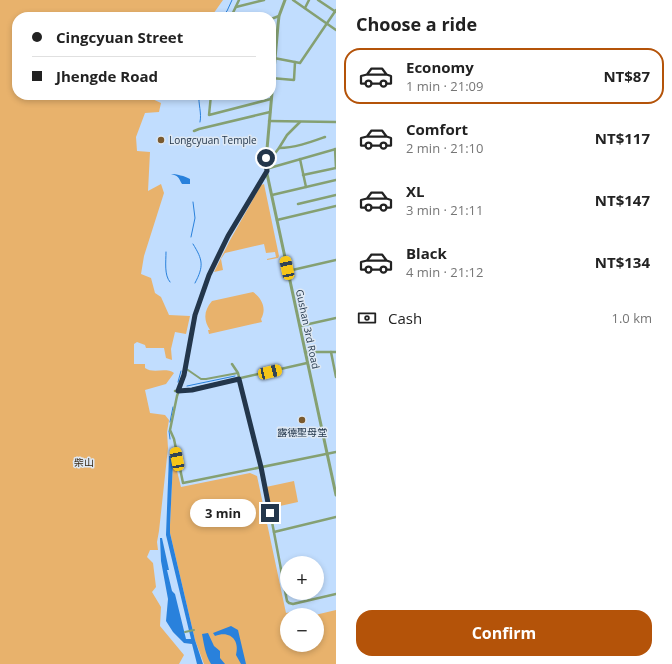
<!DOCTYPE html>
<html lang="en">
<head>
<meta charset="utf-8">
<style>
  :root { --surface:#fff; --page:#f6f6f6; --text:#222; --muted:#767676; --line:#e0e0e0; --accent:#b45309 }
  body { margin:0; font-family:"Open Sans","Noto Sans TC",sans-serif; background:var(--page); color:var(--text); height:100vh; display:flex; flex-direction:column; font-size:15px; white-space:nowrap }
  * { box-sizing:border-box; margin:0 }
  p { font-size:13px; color:var(--muted) }
  .icon { flex:none; width:22px; height:22px; fill:none; stroke:currentColor; stroke-width:2; stroke-linecap:round; stroke-linejoin:round }
  .map { position:relative; flex:1; overflow:hidden }
  .drawer { display:flex; flex-direction:column; background:var(--surface); width:336px }
  .drawer>* { flex:none }
  .top-card { position:absolute; left:12px; top:12px; width:264px; height:88px; border-radius:16px; box-shadow:0 2px 6px #0003; display:grid; align-content:center; height:88px; padding:0 20px; background:var(--surface) }
  .buttons { position:absolute; left:280px; top:556px; display:grid; gap:8px }
  .buttons a { display:grid; place-items:center; width:44px; height:44px; border-radius:50%; background:var(--surface); box-shadow:0 2px 6px #0003; font-size:20px }
  .end { position:absolute; width:18px; height:18px; margin:-9px; border:5px solid #23364b; background:#fff; box-shadow:0 0 0 2px #fff }
  .from { border-radius:50% }
  .bubble { position:absolute; height:28px; border-radius:14px; background:var(--surface); box-shadow:0 2px 6px #0003; font-size:13px; font-weight:700; line-height:28px; text-align:center }
  .car { position:absolute; width:12px; height:24px; margin:-12px -6px; border-radius:5px; box-shadow:0 0 3px 1px #0007; background:linear-gradient(#f5c518 24%,#345 0 40%,#f5c518 0 76%,#345 0 86%,#f5c518 0) }
  .top-card b { display:flex; align-items:center; gap:14px; height:38px; font-size:15px }
  .top-card b+b { border-top:1px solid var(--line) }
  .top-card i { width:10px; height:10px; background:var(--text) }
  ul { padding:0; list-style:none }
  li { display:flex; align-items:center; gap:12px; height:56px; margin:0 8px 6px; padding:0 12px; border:2px solid transparent; border-radius:16px }
  li div { flex:1 }
  li b { display:block; font-size:15px }
  li em { font-style:normal; font-weight:700 }
  li.on { border-color:var(--accent) }
  li>.icon { width:36px; height:36px; stroke-width:1.5 }
  h2 { padding:0 20px; font-size:18px; line-height:48px }
  .pay { display:flex; align-items:center; gap:10px; height:44px; padding:0 20px; font-size:15px }
  .pay p { margin-inline-start:auto }
  .cta { display:flex; gap:8px; margin-top:auto; padding:8px 20px }
  .cta a { flex:1; height:46px; border-radius:16px; background:var(--accent); color:#fff; font-size:16px; font-weight:700; line-height:46px; text-align:center }
  main { display:flex; flex:1; min-height:0 }
  .map>svg:first-child { display:block }
</style>
</head>
<body>
<main>
<div class="map">
<svg width="336" height="664" viewBox="0 0 336 664">
  <rect width="100%" height="100%" fill="#c1ddfe"/>
  <!-- green -->
  <g fill="#e8b26c">
    <path d="M0,0H223L211,17H17V95H149L148,97L161,103L159,112L145,113L136,137L137,151L150,152L148,191L161,184L164,193L144,256L141,274L151,278L155,293L161,297L169,315L190,316L186,334L175,332L171,349L172,360L166,358L164,348H146L145,345L137,342L134,344V364H145V368C153,374 166,367 174,373L166,384L145,390L150,413L165,415L169,420L167,432L168,448L159,531L157,542L158,550H150L147,557L153,563L156,587L152,592L161,607L160,626L184,655L179,664H0Z"/>
    <polygon points="264,184 279,256 278,258 267,260 267,259 276,257 275,252 266,253 264,244 225,253 221,259 223,270 214,272 229,242 261,185"/>
    <path d="M253,292C262,298 267,309 261,319L262,322L209,334L208,330H210C203,320 204,310 212,301Z"/>
    <polygon points="173,462 175,463 181,487 250,473 257,476 286,613 295,611 296,615 287,615 287,645 317,645 317,615 315,615 336,610 336,664 204,664 195,640 170,533 170,525"/>
    <polygon points="294,481 298,502 271,508 266,487"/>
  </g>
  <!-- water -->
  <g fill="#2981dc">
    <path d="M171,174C176,174 185,176 190,179V184H182C178,177 179,176 171,174Z"/>
    <polygon points="169,456 172,456 173,462 170,525 170,533 195,640 203,664 197,664 192,644 184,643 173,632 166,621 168,599 161,561 160,538 162,538 169,570 167,570 172,591 175,594 186,639 191,639 166,535"/>
    <path d="M231,626L238,630L246,664H241L236,655C240,640 230,630 215,636L213,633Z"/>
    <path d="M208,633L214,646L220,651V658L225,664H211C205,654 204,644 202,634Z"/>
  </g>
  <g fill="none" stroke-linecap="round" stroke-linejoin="round">
    <!-- stream -->
    <g stroke="#2981dc" stroke-width="1">
      <polyline points="221,17 227,11 232,0"/>
      <path d="M199,95C198,104 202,113 200,122"/>
      <polyline points="191,237 195,218 193,202"/>
      <path d="M193,244C203,260 204,266 195,283"/>
      <path d="M166,252C166,262 164,275 170,282"/>
      <polyline points="178,382 181,371"/>
      <polyline points="187,386 235,376"/>
      <polyline points="170,422 173,407"/>
      <polyline points="169,431 170,439"/>
    </g>
    <!-- pedestrian -->
    <g stroke="#85a072" stroke-width="2">
      <polyline points="185,368 201,379 206,379 238,373"/>
      <polyline points="185,632 194,630"/>
    </g>
    <!-- minor -->
    <g stroke="#85a072" stroke-width="2.5">
      <polyline points="293,0 336,30"/>
      <polyline points="318,0 336,12"/>
      <polyline points="236,7 264,0"/>
      <polyline points="305,8 309,0"/>
      <polyline points="231,17 239,0"/>
      <polyline points="271,19 279,16"/>
      <polyline points="271,39 276,38"/>
      <polyline points="271,59 274,58 300,63 336,10"/>
      <polyline points="271,78 294,80 295,62"/>
      <polyline points="211,95 209,115 271,99"/>
      <polyline points="269,121 336,122"/>
      <polyline points="194,131 199,129 270,112"/>
      <path d="M279,148C295,148 311,142 325,137"/>
      <polyline points="335,149 336,168"/>
      <polyline points="300,159 306,187"/>
      <polyline points="266,165 279,148 287,135 300,122"/>
      <polyline points="266,169 336,149"/>
      <polyline points="266,172 228,236 209,275 195,315 184,375 177,396 170,430 174,439 183,483 336,452"/>
      <polyline points="303,175 336,168"/>
      <polyline points="272,195 336,180"/>
      <polyline points="298,204 336,195"/>
      <polyline points="277,220 336,206"/>
      <polyline points="288,271 336,260"/>
      <polyline points="300,326 336,318"/>
      <polyline points="305,352 336,352"/>
      <polyline points="331,352 336,377"/>
      <polyline points="232,364 238,373 265,485 287,601 289,603 293,604 336,594"/>
      <polyline points="175,391 192,389 307,363"/>
      <polyline points="274,532 336,517"/>
    </g>
    <!-- tertiary -->
    <polyline stroke="#85a072" stroke-width="3" points="285,0 279,16 278,25 267,149 266,169 336,495"/>
  </g>
  <g fill="none" stroke-linecap="round" stroke-linejoin="round">
    <!-- route -->
    <polyline stroke="#23364b" stroke-width="5" points="266,158 267,171 228,236 209,275 195,315 184,375 178,391 192,390 239,379 261,467 270,513"/>
  </g>
  <!-- markers -->
  <g fill="#7a5a2f" stroke="#dee8f3" stroke-width="1.5">
    <circle cx="161" cy="140" r="4"/>
    <circle cx="302" cy="420" r="4"/>
  </g>
  <g text-anchor="middle" stroke-width="3" stroke-linejoin="round" paint-order="stroke">
    <!-- poi labels -->
    <g font-size="10" fill="#23364b" stroke="#dee8f3" text-anchor="start">
      <text x="169" y="144">Longcyuan Temple</text>
      <text x="302" y="436" text-anchor="middle">露德聖母堂</text>
    </g>
    <!-- street labels -->
    <g font-size="10" fill="#23364b" stroke="#dee8f3">
      <text transform="translate(308 329) rotate(78)" y="4">Gushan 3rd Road</text>
    </g>
    <!-- park labels -->
    <g font-size="10" fill="#362714" stroke="#dee8f3">
      <text x="84" y="466">柴山</text>
    </g>
  </g>
</svg>
<div class="buttons">
<a>+</a>
<a>−</a>
</div>
<i class="end from" style="left:266px;top:158px"></i>
<i class="end" style="left:270px;top:513px"></i>
<div class="bubble" style="left:190px;top:499px;width:66px">3 min</div>
<i class="car" style="left:287px;top:268px;rotate:348deg"></i>
<i class="car" style="left:270px;top:372px;rotate:77deg"></i>
<i class="car" style="left:177px;top:459px;rotate:349deg"></i>
<div class="top-card">
<b><i class="from"></i>Cingcyuan Street</b>
<b><i></i>Jhengde Road</b>
</div>
</div>
<section class="drawer">
<h2>Choose a ride</h2>
<ul>
<li class="on"><svg class="icon" aria-label="car" viewBox="0 0 24 24"><path d="M5 17H2v-5l4-1 3-4h7l3 4 3 1v5h-3M9 17h6M6 11h13"/><circle cx="7" cy="17" r="2"/><circle cx="17" cy="17" r="2"/></svg><div><b>Economy</b><p>1 min · 21:09</p></div><em>NT$87</em></li>
<li><svg class="icon" aria-label="car" viewBox="0 0 24 24"><path d="M5 17H2v-5l4-1 3-4h7l3 4 3 1v5h-3M9 17h6M6 11h13"/><circle cx="7" cy="17" r="2"/><circle cx="17" cy="17" r="2"/></svg><div><b>Comfort</b><p>2 min · 21:10</p></div><em>NT$117</em></li>
<li><svg class="icon" aria-label="car" viewBox="0 0 24 24"><path d="M5 17H2v-5l4-1 3-4h7l3 4 3 1v5h-3M9 17h6M6 11h13"/><circle cx="7" cy="17" r="2"/><circle cx="17" cy="17" r="2"/></svg><div><b>XL</b><p>3 min · 21:11</p></div><em>NT$147</em></li>
<li><svg class="icon" aria-label="car" viewBox="0 0 24 24"><path d="M5 17H2v-5l4-1 3-4h7l3 4 3 1v5h-3M9 17h6M6 11h13"/><circle cx="7" cy="17" r="2"/><circle cx="17" cy="17" r="2"/></svg><div><b>Black</b><p>4 min · 21:12</p></div><em>NT$134</em></li>
</ul>
<div class="pay"><svg class="icon" aria-label="cash" viewBox="0 0 24 24"><path d="M3 7h18v10H3z"/><circle cx="12" cy="12" r="2"/></svg>Cash<p>1.0 km</p></div>
<div class="cta"><a>Confirm</a></div>
</section>
</main>
</body>
</html>
